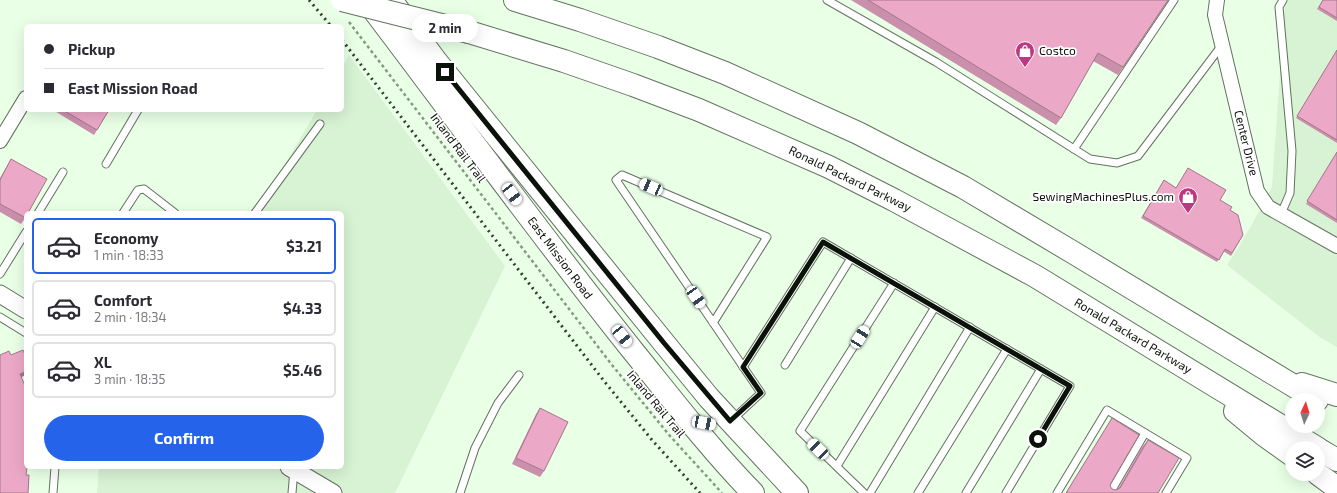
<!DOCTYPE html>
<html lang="en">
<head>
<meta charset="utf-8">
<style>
  :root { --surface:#fff; --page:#f2f2f3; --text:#2b2b33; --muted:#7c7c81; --line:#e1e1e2; --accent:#2563eb }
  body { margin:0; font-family:"Exo 2",sans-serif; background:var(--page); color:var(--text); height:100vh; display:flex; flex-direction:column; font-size:15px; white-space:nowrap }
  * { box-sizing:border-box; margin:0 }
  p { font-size:13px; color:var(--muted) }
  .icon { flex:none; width:22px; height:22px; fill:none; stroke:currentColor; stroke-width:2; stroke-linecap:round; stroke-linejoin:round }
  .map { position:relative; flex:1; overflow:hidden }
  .drawer { position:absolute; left:24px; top:211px; width:320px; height:258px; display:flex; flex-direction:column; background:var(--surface); border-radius:6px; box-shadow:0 4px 16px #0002 }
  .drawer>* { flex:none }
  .banner { position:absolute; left:24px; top:24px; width:320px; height:88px; border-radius:6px; box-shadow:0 4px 16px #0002; display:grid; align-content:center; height:88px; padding:0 20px; background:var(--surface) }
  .needle { width:26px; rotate:4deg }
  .buttons { position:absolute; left:1285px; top:393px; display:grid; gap:8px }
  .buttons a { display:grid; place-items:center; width:40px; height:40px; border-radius:50%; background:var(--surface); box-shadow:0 4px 16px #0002; font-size:20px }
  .end { position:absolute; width:18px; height:18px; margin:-9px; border:5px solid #0b120a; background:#fff; box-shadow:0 0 0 2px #fff }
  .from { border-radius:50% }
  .bubble { position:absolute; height:28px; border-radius:14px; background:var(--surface); box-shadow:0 4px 16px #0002; font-size:13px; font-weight:700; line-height:28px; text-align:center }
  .car { position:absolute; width:12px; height:24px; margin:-12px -6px; border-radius:5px; box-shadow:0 0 3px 1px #0007; background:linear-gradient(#fff 24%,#345 0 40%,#fff 0 76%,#345 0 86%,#fff 0) }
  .banner b { display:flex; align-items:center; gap:14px; height:38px; font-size:15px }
  .banner b+b { border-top:1px solid var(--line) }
  .banner i { width:10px; height:10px; background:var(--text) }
  ul { padding:7px 0 0; list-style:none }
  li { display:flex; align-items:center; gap:12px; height:56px; margin:0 8px 6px; padding:0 12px; border:2px solid var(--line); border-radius:6px }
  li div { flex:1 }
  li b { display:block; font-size:15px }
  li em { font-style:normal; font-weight:700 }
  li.on { border-color:var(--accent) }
  li>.icon { width:36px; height:36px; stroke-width:1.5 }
  .cta { display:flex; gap:8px; margin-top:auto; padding:8px 20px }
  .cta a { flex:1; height:46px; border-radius:24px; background:var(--accent); color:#fff; font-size:16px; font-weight:700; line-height:46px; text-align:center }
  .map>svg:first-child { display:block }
</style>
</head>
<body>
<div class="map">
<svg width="1337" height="493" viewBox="0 0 1337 493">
  <rect width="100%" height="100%" fill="#e9ffe6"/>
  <!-- built -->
  <g fill="#d8f2d4">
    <polygon points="1285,0 1337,0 1337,347 1321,338 1227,265 1250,228 1272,187"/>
    <polygon points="349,55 505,266 395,493 97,493 99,467 342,467 342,213 256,213 317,110 342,110 342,67"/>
  </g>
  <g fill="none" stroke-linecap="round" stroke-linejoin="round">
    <!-- service casing -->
    <g stroke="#61745e" stroke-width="9">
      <g id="service">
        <polyline points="827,0 936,62 1074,149"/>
        <polyline points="1174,0 1074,149 1090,159 1117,163 1138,156 1222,45"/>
        <polyline points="106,164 138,110"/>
        <polyline points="38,213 63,172"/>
        <polyline points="123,213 138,190 144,189 175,213"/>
        <polyline points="255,213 320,124"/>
        <polyline points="1281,214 1290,193 1292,151 1279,7 1283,0"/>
        <polyline points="0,274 26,232"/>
        <polyline points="0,317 26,333"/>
        <polyline points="713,323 767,237 622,175 616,180 761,393 732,420"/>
        <polyline points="785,365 851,258"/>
        <polyline points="743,367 823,242 1070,386 1006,493"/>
        <polyline points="837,466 935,307"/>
        <polyline points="53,493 55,467"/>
        <polyline points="292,493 294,470"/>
        <polyline points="460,493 475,448 498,403 519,375"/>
        <polyline points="864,493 800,431 894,283"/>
        <polyline points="870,493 970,327"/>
        <polyline points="918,493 1007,349"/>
        <polyline points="966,493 1041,369"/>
        <polyline points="1057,493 1107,410 1187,458 1166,493"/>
        <polyline points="1110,493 1145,433"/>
      </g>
    </g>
    <!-- minor casing -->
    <g stroke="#61745e" stroke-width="16">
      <g id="minor">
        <polyline points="1217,0 1215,15 1257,191 1268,207 1337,246"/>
        <polyline points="0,141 26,98"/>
      </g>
    </g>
    <!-- tertiary casing -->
    <g stroke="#61745e" stroke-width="19">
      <g id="tertiary">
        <polyline points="0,294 26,310"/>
        <polyline points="289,467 333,493"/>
      </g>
    </g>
    <!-- primary casing -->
    <g stroke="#61745e" stroke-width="24">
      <g id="primary">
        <path d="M366,0C455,117 541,236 633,351C672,399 710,449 753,493"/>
        <polyline points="391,0 436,61 664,343 709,398 797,493"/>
      </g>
    </g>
    <!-- motorway casing -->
    <g stroke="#61745e" stroke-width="24">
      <g id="motorway">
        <polyline points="515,0 580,20 658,47 725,73 858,133 963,187 1074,253 1317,400"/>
        <polyline points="469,32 564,61 633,85 699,110 829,167 894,200 1035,276 1317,448"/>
        <polyline points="1302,384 1337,395"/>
        <polyline points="1235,411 1264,435 1292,455"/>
        <polyline points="1318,449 1337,460"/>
        <polyline points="1318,474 1337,488"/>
      </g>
    </g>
    <!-- path -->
    <polyline stroke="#879785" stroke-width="2.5" stroke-dasharray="3 3" stroke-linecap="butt" points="349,22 612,365 670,436 722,493"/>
    <!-- service -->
    <use href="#service" stroke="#fff" stroke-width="7"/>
    <!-- minor -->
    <use href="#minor" stroke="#fff" stroke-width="14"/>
    <!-- tertiary -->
    <use href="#tertiary" stroke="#fff" stroke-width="17"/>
    <!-- primary -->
    <use href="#primary" stroke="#fff" stroke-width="22"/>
    <!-- motorway -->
    <use href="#motorway" stroke="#fff" stroke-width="22"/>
    <!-- rail -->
    <g stroke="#333d32" stroke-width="3" stroke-dasharray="2 4" stroke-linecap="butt">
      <polyline points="309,0 331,26"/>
      <polyline points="342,40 604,381 652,440 700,493"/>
    </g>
    <!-- motorway-bridge casing -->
    <g stroke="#61745e" stroke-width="24" stroke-linecap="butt">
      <polyline id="motorway-bridge" points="342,0 469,32"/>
    </g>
    <!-- motorway-bridge -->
    <use href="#motorway-bridge" stroke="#fff" stroke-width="22"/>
  </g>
  <!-- wall -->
  <g fill="#ca90ab">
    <polygon points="851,0 1168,0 1118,75 1093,61 1061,118 1056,125"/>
    <polygon points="1323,0 1337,0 1337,21 1317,9"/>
    <polygon points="1337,50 1337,143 1296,118"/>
    <polygon points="53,110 109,110 94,135"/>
    <polygon points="1337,152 1337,223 1306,204"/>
    <polygon points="11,159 26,217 21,224 0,212 0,178"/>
    <polygon points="1164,180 1176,188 1220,200 1230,210 1243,235 1231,256 1223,251 1217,262 1141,218"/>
    <polygon points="540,408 544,471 540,477 512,464 536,414"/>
    <polygon points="1112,418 1111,483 1110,486 1112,489 1116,490 1118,489 1142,447 1148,440 1158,493 1066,493"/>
  </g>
  <!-- shaded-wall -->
  <polygon fill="#a4768b" points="26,371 26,375 15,380 20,374"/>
  <!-- building -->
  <g fill="#eba8c7" stroke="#a4768b">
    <polygon points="868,0 1168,0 1123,67 1098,53 1061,118"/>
    <polygon points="1323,0 1337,0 1337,18 1319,7"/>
    <polygon points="1337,50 1337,140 1297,116"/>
    <polygon points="63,110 109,110 97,130"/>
    <polygon points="1337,152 1337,220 1307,201"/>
    <polygon points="11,159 47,179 28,213 26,213 26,218 0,204 0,180"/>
    <polygon points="1188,168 1226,190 1220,200 1232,207 1230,210 1238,215 1243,235 1232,253 1225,249 1219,260 1143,216 1164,180 1176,188"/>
    <polygon points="23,350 26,357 26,371 20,374 26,388 26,467 27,467 26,475 29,475 28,493 0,493 0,355 9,351 11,355"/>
    <polygon points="540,408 568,422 544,471 516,458"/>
    <polygon points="1112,418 1139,435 1111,483 1110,486 1112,489 1116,490 1120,488 1148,440 1179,458 1158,493 1066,493"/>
  </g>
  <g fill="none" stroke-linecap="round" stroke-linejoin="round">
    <!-- route -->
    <polyline stroke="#0b120a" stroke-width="5" points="445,72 664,343 730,421 761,393 743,367 823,242 1070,386 1038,439"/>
  </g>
  <!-- icons -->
  <defs>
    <g id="shop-pin" transform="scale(1)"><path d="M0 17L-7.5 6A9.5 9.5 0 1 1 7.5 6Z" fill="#bc3982" stroke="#fff"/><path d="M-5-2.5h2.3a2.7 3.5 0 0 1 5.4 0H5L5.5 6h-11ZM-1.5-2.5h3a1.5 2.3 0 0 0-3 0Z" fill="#fff"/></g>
  </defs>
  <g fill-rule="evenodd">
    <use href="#shop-pin" x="1025" y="51"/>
    <use href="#shop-pin" x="1188" y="197"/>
  </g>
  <g text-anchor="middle" stroke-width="3.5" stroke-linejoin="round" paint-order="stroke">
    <!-- poi labels -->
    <g font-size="12" fill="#0b120a" stroke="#fff" text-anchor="start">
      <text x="1039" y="55">Costco</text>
      <text x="1174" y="201" text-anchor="end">SewingMachinesPlus.com</text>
    </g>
    <!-- street labels -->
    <g font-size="12" fill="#0b120a" stroke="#fff">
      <text transform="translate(1246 143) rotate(76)" y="4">Center Drive</text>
      <text transform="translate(458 148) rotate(53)" y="4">Inland Rail Trail</text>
      <text transform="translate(850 179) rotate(26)" y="4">Ronald Packard Parkway</text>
      <text transform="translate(560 258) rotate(53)" y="4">East Mission Road</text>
      <text transform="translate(1133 336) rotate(31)" y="4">Ronald Packard Parkway</text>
      <text transform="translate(656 404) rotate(50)" y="4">Inland Rail Trail</text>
    </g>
  </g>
</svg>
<div class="buttons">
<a><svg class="needle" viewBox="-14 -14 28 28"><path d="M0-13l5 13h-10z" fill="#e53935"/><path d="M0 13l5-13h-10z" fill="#7c7c81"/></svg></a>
<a><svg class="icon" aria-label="layers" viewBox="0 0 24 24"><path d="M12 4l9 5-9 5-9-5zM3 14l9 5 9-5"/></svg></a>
</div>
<i class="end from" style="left:1038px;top:439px"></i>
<i class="end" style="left:445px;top:72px"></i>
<div class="bubble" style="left:412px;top:14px;width:66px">2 min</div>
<i class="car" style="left:651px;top:187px;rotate:293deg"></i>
<i class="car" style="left:512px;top:194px;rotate:143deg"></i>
<i class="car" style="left:696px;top:297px;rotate:146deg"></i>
<i class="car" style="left:622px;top:336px;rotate:141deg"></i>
<i class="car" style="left:860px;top:337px;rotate:32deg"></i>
<i class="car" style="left:704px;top:423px;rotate:101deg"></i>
<i class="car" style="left:818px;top:449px;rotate:314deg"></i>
<div class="banner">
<b><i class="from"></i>Pickup</b>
<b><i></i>East Mission Road</b>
</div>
<section class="drawer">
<ul>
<li class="on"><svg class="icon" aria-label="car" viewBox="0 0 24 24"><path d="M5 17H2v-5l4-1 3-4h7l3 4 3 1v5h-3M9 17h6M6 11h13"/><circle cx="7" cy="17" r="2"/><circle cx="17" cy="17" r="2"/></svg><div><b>Economy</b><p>1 min · 18:33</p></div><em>$3.21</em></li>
<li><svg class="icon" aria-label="car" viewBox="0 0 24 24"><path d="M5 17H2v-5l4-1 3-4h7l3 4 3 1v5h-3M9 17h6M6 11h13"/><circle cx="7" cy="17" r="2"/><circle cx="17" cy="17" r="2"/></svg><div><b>Comfort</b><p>2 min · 18:34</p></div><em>$4.33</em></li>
<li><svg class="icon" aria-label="car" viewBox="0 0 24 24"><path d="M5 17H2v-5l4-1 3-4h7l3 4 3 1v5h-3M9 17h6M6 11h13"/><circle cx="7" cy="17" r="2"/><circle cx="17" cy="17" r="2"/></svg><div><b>XL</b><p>3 min · 18:35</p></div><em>$5.46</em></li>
</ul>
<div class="cta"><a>Confirm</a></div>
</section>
</div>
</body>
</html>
